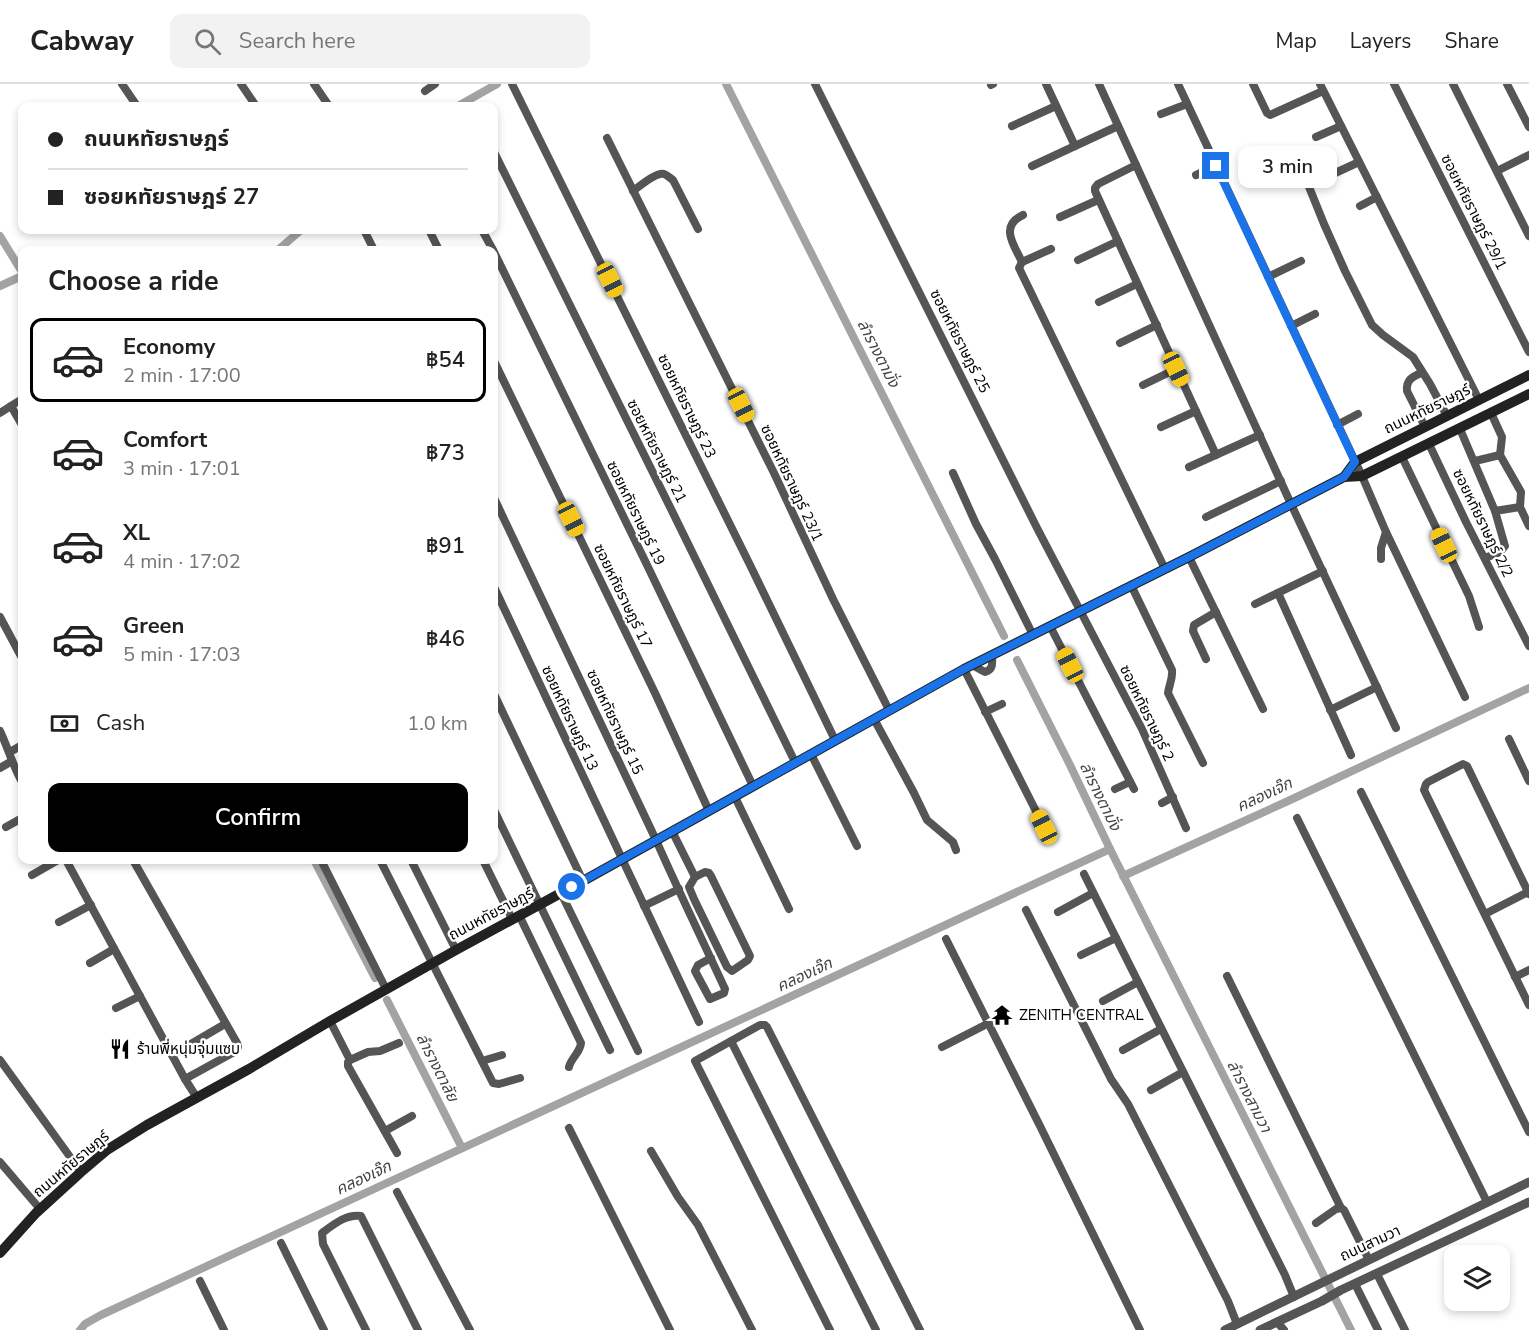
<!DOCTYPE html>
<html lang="en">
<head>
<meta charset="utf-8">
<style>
  :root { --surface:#fff; --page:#f2f2f2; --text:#222; --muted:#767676; --line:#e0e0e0; --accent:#000 }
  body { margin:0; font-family:"Nunito Sans","Noto Sans Thai",sans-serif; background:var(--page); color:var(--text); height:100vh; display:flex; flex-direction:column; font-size:22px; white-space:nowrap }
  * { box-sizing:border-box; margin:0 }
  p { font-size:20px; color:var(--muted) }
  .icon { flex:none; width:33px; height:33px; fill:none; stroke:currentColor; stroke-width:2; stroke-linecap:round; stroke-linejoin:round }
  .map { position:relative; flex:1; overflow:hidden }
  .drawer { position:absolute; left:18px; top:162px; width:480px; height:618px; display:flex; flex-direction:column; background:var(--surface); border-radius:12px; box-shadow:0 3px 9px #0003 }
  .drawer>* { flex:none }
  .top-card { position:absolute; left:18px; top:18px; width:480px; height:132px; border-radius:12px; box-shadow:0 3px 9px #0003; display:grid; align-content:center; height:132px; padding:0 30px; background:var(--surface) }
  .tools { position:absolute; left:1444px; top:1161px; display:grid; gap:12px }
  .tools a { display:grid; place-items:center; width:66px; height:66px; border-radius:12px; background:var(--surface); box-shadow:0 3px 9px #0003; font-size:30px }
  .end { position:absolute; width:27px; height:27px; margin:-14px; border:8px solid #1a73e8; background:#fff; box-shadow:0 0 0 3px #fff }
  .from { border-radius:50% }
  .bubble { position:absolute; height:42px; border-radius:12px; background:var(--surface); box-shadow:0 3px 9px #0003; font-size:20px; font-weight:600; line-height:42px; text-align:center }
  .car { position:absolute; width:18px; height:36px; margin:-18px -9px; border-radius:8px; box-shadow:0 0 4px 2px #0007; background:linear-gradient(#f5c518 24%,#345 0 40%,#f5c518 0 76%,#345 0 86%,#f5c518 0) }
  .top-card b { display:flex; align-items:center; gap:21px; height:57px; font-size:22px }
  .top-card b+b { border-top:2px solid var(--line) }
  .top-card i { width:15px; height:15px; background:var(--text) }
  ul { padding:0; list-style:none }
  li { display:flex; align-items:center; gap:18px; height:84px; margin:0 12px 9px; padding:0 18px; border:3px solid transparent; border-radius:12px }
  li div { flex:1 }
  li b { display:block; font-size:22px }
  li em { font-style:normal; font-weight:600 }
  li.selected { border-color:var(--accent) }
  li>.icon { width:54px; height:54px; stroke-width:1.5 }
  h2 { padding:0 30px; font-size:27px; line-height:72px }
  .pay { display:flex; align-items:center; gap:15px; height:66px; padding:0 30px; font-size:22px }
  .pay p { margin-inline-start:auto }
  .button { display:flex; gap:12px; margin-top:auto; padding:12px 30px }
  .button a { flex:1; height:69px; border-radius:12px; background:var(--accent); color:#fff; font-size:24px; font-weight:600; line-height:69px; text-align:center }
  header { display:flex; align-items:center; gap:36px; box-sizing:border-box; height:84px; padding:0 30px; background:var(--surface); border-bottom:2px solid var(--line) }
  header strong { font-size:28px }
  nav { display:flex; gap:33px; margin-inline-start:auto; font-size:21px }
  .search { width:420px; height:54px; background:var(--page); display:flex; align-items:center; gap:15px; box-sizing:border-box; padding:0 21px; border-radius:12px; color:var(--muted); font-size:22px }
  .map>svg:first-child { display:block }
</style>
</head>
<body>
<header>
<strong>Cabway</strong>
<div class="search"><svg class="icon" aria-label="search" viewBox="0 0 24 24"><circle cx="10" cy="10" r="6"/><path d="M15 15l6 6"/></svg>Search here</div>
<nav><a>Map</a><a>Layers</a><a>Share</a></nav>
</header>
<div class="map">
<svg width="1529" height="1246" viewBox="0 0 1529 1246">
  <rect width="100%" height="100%" fill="#fff"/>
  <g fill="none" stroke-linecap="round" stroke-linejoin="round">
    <!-- canal -->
    <g stroke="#a3a3a3" stroke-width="8">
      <polyline points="726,0 1004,552"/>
      <polyline points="458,22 497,0"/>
      <polyline points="0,152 22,188"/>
      <polyline points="278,166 301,146"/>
      <polyline points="0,202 22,192"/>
      <polyline points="1017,576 1070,681 1110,765"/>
      <polyline points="314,776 375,894"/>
      <polyline points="1123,792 1288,717 1529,604"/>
      <polyline points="387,916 462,1064"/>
      <polyline points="80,1246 85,1240 101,1231 1110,765 1351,1246"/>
    </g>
    <!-- minor -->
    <g stroke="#555" stroke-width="8">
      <polyline points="122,0 137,22"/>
      <polyline points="241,0 256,22"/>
      <polyline points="314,0 329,22"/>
      <polyline points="512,0 751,483 835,656"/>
      <polyline points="815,0 1037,444 1142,645 1186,744"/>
      <polyline points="1046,0 1075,62 1118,42"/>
      <polyline points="1099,0 1291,420 1396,644"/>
      <polyline points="1178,0 1362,392 1386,448 1381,464 1381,475"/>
      <polyline points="1253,0 1267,29 1270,31 1323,7"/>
      <polyline points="1320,0 1479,316"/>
      <polyline points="1394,0 1529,268"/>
      <polyline points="1453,0 1529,152"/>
      <polyline points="1507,0 1529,43"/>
      <polyline points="991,1 993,0"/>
      <polyline points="425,7 435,0"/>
      <polyline points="1161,30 1187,20"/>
      <polyline points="1012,42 1056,22"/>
      <polyline points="1316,53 1341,42"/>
      <polyline points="607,54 774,389 833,515 889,626"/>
      <polyline points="494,68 671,425 795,678"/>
      <polyline points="1136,81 1098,100 1095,104 1095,107 1216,371"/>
      <polyline points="1032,82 1075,62"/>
      <polyline points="1497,87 1529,71"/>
      <polyline points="1333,90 1359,78"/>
      <polyline points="1196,91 1216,82"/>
      <polyline points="1305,93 1324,140 1345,187 1372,241 1383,251 1413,273 1430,300 1447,332"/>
      <path d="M633,107C640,102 656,88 664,90C667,91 670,94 673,96L698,145"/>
      <polyline points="1360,122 1377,113"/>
      <polyline points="1060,133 1098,116"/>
      <polyline points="364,146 374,166"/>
      <polyline points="429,146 439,166"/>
      <polyline points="482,146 493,166"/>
      <polyline points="1051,165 1022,178 1019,184 1165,485"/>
      <polyline points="494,168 648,483 753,702"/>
      <polyline points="1078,176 1118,157"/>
      <path d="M1022,178C1014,161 999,142 1023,131"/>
      <polyline points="1268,193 1301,177"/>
      <polyline points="1099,218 1137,200"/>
      <polyline points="1291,242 1315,230"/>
      <polyline points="1120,259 1157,241"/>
      <polyline points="494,277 655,609 709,727"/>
      <path d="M1421,289C1412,293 1406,296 1407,307L1425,343"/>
      <polyline points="1143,301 1176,285"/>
      <polyline points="11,322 22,341"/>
      <polyline points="0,329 22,315"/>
      <polyline points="1491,329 1502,353 1500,371 1521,408 1520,423 1529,442"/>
      <polyline points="1337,341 1358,330"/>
      <polyline points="1161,343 1196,327"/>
      <polyline points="1460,345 1495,427 1520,423"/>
      <polyline points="1429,360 1466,438 1529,562"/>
      <polyline points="1402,373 1469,512 1479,543"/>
      <polyline points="1475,377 1500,371"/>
      <polyline points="1189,383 1260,351"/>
      <polyline points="953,389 976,440 995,475 1033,551"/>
      <path d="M494,414L656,756C678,806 702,855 725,905L724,909L710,915L695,887L698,881L711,874"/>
      <polyline points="1206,433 1281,397"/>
      <polyline points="1386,448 1465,613"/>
      <polyline points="1189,473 1263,625"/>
      <polyline points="1485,474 1500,468 1505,462 1495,427"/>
      <path d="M1131,501L1172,586C1173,595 1169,601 1168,609L1203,679"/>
      <polyline points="494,503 699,938"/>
      <polyline points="1278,509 1351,671"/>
      <polyline points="1255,520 1323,487"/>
      <polyline points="0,533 22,574"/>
      <polyline points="1050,542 1134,705"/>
      <polyline points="1206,575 1193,547 1194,541 1216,528"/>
      <path d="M972,581L985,588C994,585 992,579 992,571"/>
      <polyline points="964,585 1044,743"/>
      <polyline points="494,610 583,797"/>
      <polyline points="1330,626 1377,603"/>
      <polyline points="985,628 1002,620"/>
      <polyline points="874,635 914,709 927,736 953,758 956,766"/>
      <path d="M0,647C8,664 13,682 22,698"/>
      <polyline points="1509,655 1529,697"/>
      <polyline points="10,668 22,661"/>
      <polyline points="811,670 857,762"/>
      <polyline points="0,684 12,677"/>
      <polyline points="1115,705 1130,698"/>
      <polyline points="1361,708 1529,1048"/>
      <polyline points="735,713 789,825"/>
      <polyline points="1162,719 1173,713"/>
      <polyline points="494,726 610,966"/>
      <polyline points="1297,734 1487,1118"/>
      <polyline points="6,743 22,734"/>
      <polyline points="672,747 695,793"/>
      <polyline points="66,776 185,995 197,1014"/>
      <polyline points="133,776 237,959 238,963 236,967 185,995"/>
      <polyline points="321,776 386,905"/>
      <polyline points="380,776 493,999 499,1000 520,994"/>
      <polyline points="411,776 456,866"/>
      <polyline points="483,776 512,835"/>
      <polygon points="705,788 709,789 711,792 750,872 748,876 732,887 727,883 694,815 689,803 695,793"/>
      <polyline points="1084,790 1285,1191 1294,1213"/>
      <polyline points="32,791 58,776"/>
      <polyline points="561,809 638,967"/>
      <polyline points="1529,810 1467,682 1463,680 1428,698 1426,700 1424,706 1529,921"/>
      <polyline points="644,822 679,805"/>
      <polyline points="1026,826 1111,995 1128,1020 1228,1217 1237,1240"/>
      <polyline points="1058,828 1093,809"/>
      <polyline points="1485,830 1528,808"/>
      <path d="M519,831L581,959C580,969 571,974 569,983"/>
      <polyline points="59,838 91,821"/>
      <polyline points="946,855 1041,1044 1140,1246"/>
      <polyline points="1081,871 1116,854"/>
      <polyline points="90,879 114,865"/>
      <polyline points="1227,892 1341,1124"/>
      <polyline points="1515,893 1529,886"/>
      <polyline points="1103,917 1138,898"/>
      <polyline points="116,924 140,912"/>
      <polyline points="330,937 350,976 348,978 348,982 397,1069"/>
      <polyline points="731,957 876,1246"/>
      <polyline points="942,963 989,939"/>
      <polyline points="1123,966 1161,945"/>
      <polyline points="172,971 225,940"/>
      <polyline points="0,976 81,1088"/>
      <polyline points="350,976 368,968 380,967 399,959"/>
      <polyline points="482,977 502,971"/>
      <polyline points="1151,1006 1183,988"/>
      <polyline points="569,1044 670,1246"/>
      <polyline points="385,1047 412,1032"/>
      <polyline points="651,1067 678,1113 698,1141 752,1246"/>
      <polyline points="0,1078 40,1125"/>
      <polyline points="397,1108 470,1246"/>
      <polyline points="1316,1139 1336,1125 1341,1124 1344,1126 1369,1176"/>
      <polyline points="281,1159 324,1246"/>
      <polyline points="1377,1190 1405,1246"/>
      <polyline points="200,1197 224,1246"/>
      <polyline points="1355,1200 1378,1246"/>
      <polyline points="1277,1238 1284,1246"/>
      <path d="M366,1246L323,1160L322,1149C334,1140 346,1130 361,1132L418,1246"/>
      <polyline points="830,1246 695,977 760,941 765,941 767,943 920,1246"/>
    </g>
    <!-- tertiary -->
    <g stroke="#555" stroke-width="9">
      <polyline points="1225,1246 1529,1098"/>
      <polyline points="1260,1246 1322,1217 1341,1206 1529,1118"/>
    </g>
    <!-- secondary -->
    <g stroke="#222" stroke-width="10">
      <polyline points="1344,393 1362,392 1529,310"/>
      <polyline points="0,1169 36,1129 81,1088 107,1066 147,1041 249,985 330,937 456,866 583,797 964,585 1189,473 1344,393 1355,378 1529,291"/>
    </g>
  </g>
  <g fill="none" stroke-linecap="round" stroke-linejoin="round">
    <!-- route -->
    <polyline stroke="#1a73e8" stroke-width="8" points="572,803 964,585 1189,473 1344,393 1355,378 1216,82"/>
  </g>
  <!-- icons -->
  <defs>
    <g id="temple-bare" transform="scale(1.62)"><path d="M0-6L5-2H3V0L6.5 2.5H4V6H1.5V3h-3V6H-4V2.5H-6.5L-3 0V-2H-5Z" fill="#000" stroke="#fff" stroke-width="2.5" paint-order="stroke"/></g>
    <g id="restaurant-bare" transform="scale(1.62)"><path d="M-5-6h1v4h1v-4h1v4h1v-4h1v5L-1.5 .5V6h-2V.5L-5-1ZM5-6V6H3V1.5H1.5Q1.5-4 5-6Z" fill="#000" stroke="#fff" stroke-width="2.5" paint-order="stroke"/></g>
  </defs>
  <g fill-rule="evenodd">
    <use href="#temple-bare" x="1002" y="931"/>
    <use href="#restaurant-bare" x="120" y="965"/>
  </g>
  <g text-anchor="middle" stroke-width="4.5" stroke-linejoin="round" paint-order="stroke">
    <!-- street labels -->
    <g font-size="15" fill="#000" stroke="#fff">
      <text transform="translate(1474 128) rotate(63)" y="5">ซอยหทัยราษฎร์ 29/1</text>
      <text transform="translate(960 257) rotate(63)" y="5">ซอยหทัยราษฎร์ 25</text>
      <text transform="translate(687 322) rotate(64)" y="5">ซอยหทัยราษฎร์ 23</text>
      <text transform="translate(1427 325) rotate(-26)" y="5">ถนนหทัยราษฎร์</text>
      <text transform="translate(657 367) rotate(63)" y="5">ซอยหทัยราษฎร์ 21</text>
      <text transform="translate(792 399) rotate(65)" y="5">ซอยหทัยราษฎร์ 23/1</text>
      <text transform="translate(636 429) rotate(64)" y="5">ซอยหทัยราษฎร์ 19</text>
      <text transform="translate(1483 439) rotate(64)" y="5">ซอยหทัยราษฎร์ 2/2</text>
      <text transform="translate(623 512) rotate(64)" y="5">ซอยหทัยราษฎร์ 17</text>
      <text transform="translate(1147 629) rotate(64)" y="5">ซอยหทัยราษฎร์ 2</text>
      <text transform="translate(570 634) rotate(65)" y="5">ซอยหทัยราษฎร์ 13</text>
      <text transform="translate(615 638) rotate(65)" y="5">ซอยหทัยราษฎร์ 15</text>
      <text transform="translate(491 830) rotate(-28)" y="5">ถนนหทัยราษฎร์</text>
      <text transform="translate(71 1080) rotate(-40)" y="5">ถนนหทัยราษฎร์</text>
      <text transform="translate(1370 1159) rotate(-25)" y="5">ถนนสามวา</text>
    </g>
    <!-- poi labels -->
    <g font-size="15" fill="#000" stroke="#fff" text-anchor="start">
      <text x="1019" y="936">ZENITH CENTRAL</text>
      <text x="137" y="970">ร้านพี่หนุ่มจุ่มแซบ</text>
    </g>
    <!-- water labels -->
    <g font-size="16" font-style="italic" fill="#444" stroke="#fff">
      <text transform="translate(879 269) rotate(63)" y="6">ลำรางตามั่ง</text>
      <text transform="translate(1264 710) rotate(-25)" y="6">คลองเจ๊ก</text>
      <text transform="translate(1101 712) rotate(64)" y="6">ลำรางตามั่ง</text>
      <text transform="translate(804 890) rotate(-25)" y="6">คลองเจ๊ก</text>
      <text transform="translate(438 983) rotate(63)" y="6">ลำรางตาลัย</text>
      <text transform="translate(1250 1012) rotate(63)" y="6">ลำรางสามวา</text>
      <text transform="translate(363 1093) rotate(-25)" y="6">คลองเจ๊ก</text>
    </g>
  </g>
</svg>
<div class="tools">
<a><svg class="icon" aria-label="layers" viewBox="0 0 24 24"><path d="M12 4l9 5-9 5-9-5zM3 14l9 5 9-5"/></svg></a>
</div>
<i class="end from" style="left:572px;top:803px"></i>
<i class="end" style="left:1216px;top:82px"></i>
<div class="bubble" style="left:1238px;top:62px;width:99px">3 min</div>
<i class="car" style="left:610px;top:196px;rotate:154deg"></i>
<i class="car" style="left:1176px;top:285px;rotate:155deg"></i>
<i class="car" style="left:741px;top:321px;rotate:154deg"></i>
<i class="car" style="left:571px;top:435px;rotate:154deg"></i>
<i class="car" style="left:1444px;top:461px;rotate:335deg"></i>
<i class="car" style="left:1070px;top:581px;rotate:333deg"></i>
<i class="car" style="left:1044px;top:743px;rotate:333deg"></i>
<div class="top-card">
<b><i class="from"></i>ถนนหทัยราษฎร์</b>
<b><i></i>ซอยหทัยราษฎร์ 27</b>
</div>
<section class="drawer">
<h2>Choose a ride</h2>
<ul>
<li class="selected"><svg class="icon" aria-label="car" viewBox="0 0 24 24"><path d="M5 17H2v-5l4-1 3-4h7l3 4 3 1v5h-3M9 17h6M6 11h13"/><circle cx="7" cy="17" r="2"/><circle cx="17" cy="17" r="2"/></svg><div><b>Economy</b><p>2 min · 17:00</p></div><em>฿54</em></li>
<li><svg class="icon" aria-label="car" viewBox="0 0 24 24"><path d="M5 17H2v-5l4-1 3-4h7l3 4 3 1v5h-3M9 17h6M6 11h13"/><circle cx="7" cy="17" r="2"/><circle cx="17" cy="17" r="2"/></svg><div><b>Comfort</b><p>3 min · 17:01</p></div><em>฿73</em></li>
<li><svg class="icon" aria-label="car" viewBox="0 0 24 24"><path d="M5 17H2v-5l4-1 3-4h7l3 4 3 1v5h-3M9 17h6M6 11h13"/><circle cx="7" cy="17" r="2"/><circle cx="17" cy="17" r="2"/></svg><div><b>XL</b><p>4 min · 17:02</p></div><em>฿91</em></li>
<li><svg class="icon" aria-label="car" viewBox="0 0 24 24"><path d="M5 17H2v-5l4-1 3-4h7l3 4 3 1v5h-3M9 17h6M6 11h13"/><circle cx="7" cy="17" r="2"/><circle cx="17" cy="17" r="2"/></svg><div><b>Green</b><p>5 min · 17:03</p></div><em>฿46</em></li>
</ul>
<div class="pay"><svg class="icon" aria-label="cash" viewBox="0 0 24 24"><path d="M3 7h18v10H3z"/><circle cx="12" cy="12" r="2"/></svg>Cash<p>1.0 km</p></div>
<div class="button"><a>Confirm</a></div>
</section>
</div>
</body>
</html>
